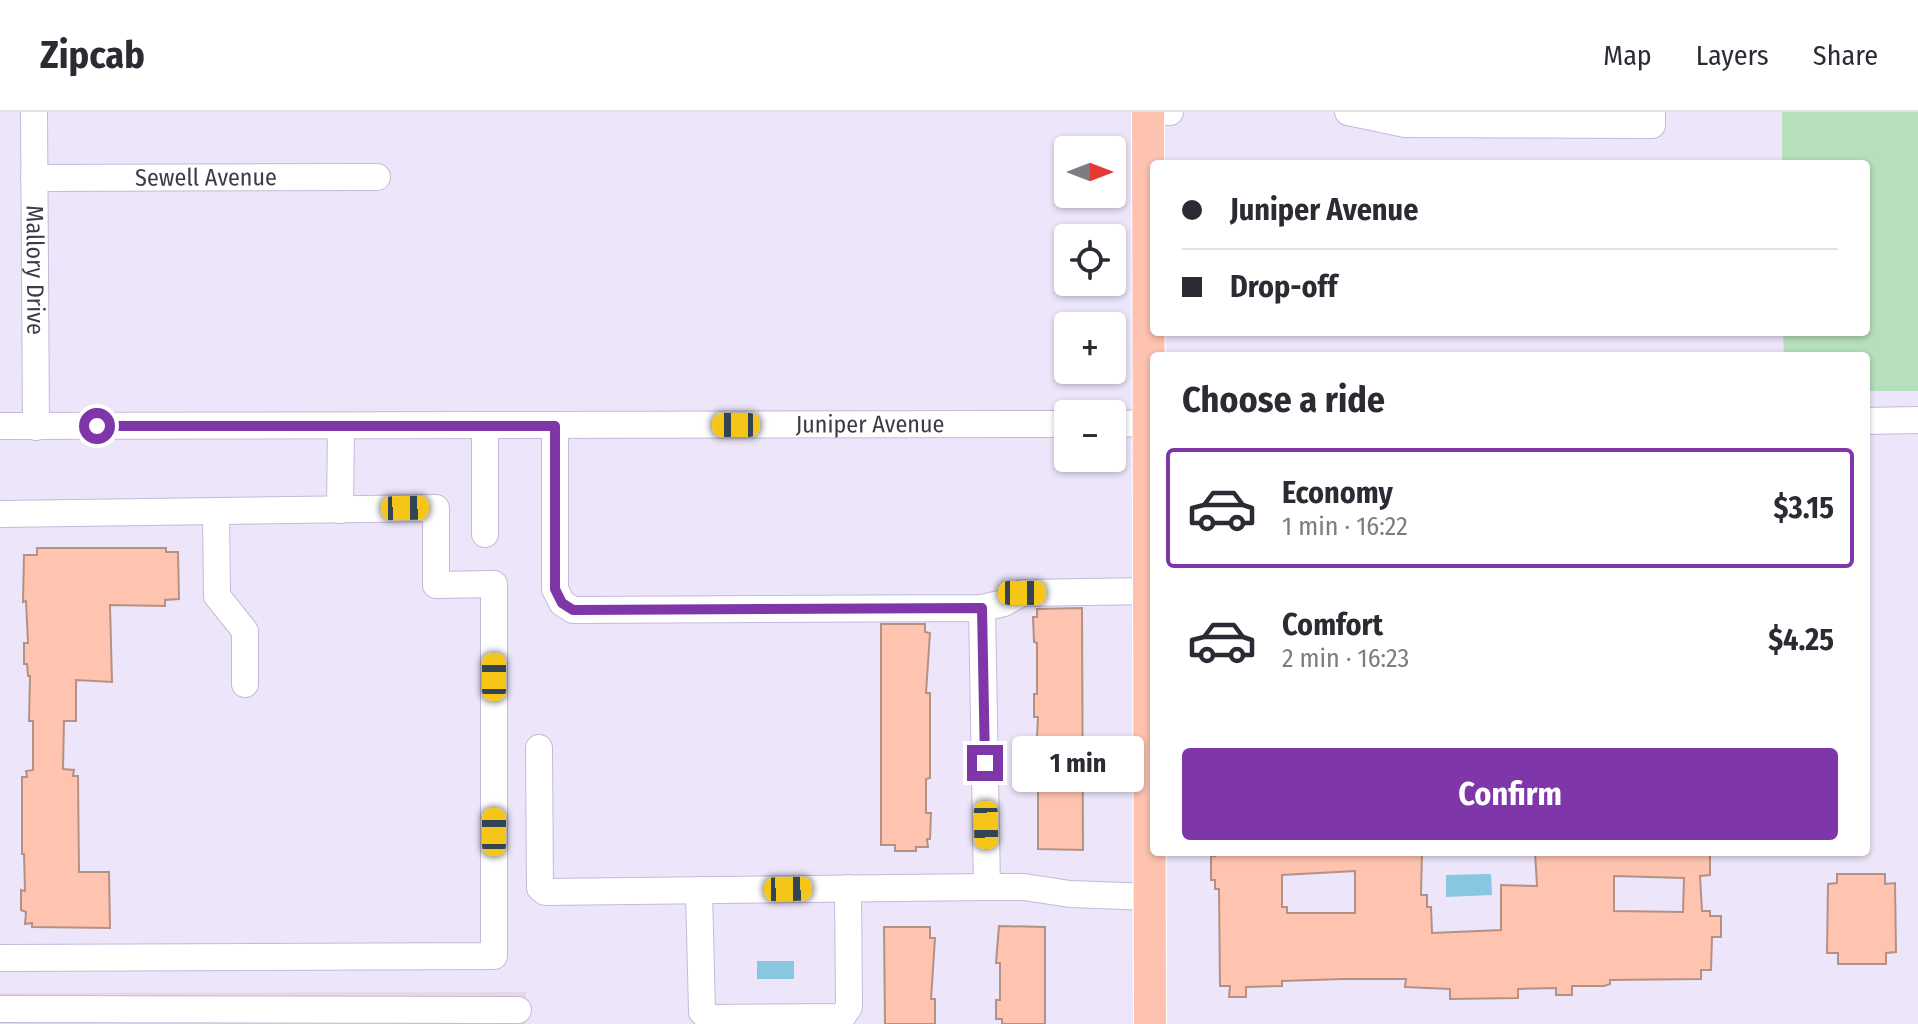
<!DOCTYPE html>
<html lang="en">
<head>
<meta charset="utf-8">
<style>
  :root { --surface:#fff; --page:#f7f7f7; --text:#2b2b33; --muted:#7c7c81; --line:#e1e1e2; --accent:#7f36a9 }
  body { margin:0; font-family:"Fira Sans Condensed",sans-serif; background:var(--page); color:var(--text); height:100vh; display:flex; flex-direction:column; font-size:30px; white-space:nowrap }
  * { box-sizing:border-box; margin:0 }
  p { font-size:26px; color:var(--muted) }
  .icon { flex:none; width:44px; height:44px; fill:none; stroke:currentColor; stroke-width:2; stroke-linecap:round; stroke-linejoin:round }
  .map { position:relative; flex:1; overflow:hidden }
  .drawer { position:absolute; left:1150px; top:240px; width:720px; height:504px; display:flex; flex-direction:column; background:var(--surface); border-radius:8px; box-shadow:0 2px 6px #0004 }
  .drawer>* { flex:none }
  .hud { position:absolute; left:1150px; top:48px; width:720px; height:176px; border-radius:8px; box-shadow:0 2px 6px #0004; display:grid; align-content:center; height:176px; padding:0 32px; background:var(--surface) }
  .needle { width:52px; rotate:90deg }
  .controls { position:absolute; left:1054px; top:24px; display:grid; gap:16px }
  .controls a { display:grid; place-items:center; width:72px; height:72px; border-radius:8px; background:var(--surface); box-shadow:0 2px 6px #0004; font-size:40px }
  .end { position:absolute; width:36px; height:36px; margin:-18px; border:10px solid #7f36a9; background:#fff; box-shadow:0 0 0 4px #fff }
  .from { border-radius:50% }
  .bubble { position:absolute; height:56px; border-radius:8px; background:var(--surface); box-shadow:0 2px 6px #0004; font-size:26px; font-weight:700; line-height:56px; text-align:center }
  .car { position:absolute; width:24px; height:48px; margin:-24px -12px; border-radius:10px; box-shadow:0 0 6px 2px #0007; background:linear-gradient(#f5c518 24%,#345 0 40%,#f5c518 0 76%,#345 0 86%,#f5c518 0) }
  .hud b { display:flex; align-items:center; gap:28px; height:76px; font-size:30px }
  .hud b+b { border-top:2px solid var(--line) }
  .hud i { width:20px; height:20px; background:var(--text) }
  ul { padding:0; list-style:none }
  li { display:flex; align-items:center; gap:24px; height:120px; margin:0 16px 12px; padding:0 16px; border:4px solid transparent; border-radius:8px }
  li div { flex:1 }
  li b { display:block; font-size:30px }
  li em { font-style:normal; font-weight:700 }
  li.selected { border-color:var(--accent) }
  li>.icon { width:72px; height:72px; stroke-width:1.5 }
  h2 { padding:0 32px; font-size:36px; line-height:96px }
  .primary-button { display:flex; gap:16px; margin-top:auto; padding:16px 32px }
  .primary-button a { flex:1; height:92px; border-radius:8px; background:var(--accent); color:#fff; font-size:32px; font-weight:700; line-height:92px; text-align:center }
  header { display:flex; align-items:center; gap:48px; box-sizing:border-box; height:112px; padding:0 40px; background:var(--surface); border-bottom:2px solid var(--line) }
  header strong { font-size:38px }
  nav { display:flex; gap:44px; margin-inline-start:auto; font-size:28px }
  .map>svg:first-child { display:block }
</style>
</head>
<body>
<header>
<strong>Zipcab</strong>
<nav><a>Map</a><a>Layers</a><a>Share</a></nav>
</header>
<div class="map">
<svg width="1918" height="912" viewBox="0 0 1918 912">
  <rect width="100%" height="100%" fill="#ede6fa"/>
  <!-- commercial -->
  <polygon fill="#e7d7e9" points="526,880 526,912 0,912 0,881"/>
  <!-- green -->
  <polygon fill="#b6dfbc" points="1782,0 1918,0 1918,279 1866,279 1866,244 1784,244 1783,220 1866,220 1866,52 1782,52"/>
  <!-- water -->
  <g fill="#89c6e0">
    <polygon points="1491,762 1492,783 1446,785 1446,763"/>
    <rect x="757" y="849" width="37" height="18"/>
  </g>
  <!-- building -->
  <g fill="#fec4af" stroke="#b59185" stroke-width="2" fill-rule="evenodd">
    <polygon points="37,436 166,436 166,440 178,440 179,487 165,488 165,494 110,493 112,570 76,568 76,609 64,609 63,657 74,658 73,664 78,664 79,760 109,760 110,816 32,815 32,811 25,812 26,800 21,798 21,778 25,779 24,742 22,742 22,665 27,665 26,659 33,658 33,609 29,609 30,564 28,564 27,552 24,552 24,531 28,531 26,489 23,490 24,443 37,443"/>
    <polygon points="1082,496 1083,738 1038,737 1038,664 1035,664 1038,605 1034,605 1034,582 1037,582 1037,531 1034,530 1033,505 1037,505 1037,497"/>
    <polygon points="881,512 925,512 925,520 930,521 926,581 930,581 930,666 926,667 926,701 931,701 930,727 927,727 928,735 916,735 916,739 895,739 895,733 881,733"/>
    <path d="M1215,740H1422L1421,783H1427V795H1431L1432,821L1501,818V773L1537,774L1535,740H1710V763L1700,764L1702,799H1710V804H1721V825H1712L1711,858H1701V867L1610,868V872L1604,874H1572V883H1556V876L1518,877V886L1450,887V877L1405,875L1406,867H1343L1282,869V874L1246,875V885H1229L1230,874H1220L1219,777H1215V768H1211V744H1215ZM1355,759V801H1287V795H1282V763ZM1614,764L1684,766L1683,800L1614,799Z"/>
    <polygon points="1837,762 1885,762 1885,772 1895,771 1896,840 1886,841 1886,852 1838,852 1838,841 1827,841 1828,772 1837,771"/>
    <polygon points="999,814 1045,815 1045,912 1002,912 1002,907 996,907 996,888 1000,888 1000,851 996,851"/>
    <polygon points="884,815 930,815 930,826 935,826 931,887 935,887 935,912 885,912"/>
  </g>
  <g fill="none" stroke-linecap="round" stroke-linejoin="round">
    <!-- minor casing -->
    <g stroke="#c5b9d9" stroke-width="28">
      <g id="minor">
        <path id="s1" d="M34,0L36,315"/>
        <polyline points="1148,0 1170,0"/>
        <polyline points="1348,0 1405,12 1652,13 1652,0"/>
        <path id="s2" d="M34,66L377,65"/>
        <polyline points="1866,309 1918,308"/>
        <polyline points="1112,312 1154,311"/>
        <polyline points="485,313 485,422"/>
        <path id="s3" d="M0,314L1068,312"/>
        <polyline points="555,314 555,477 562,491 573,498 982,496 1004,491 1022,481 1150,479"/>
        <polyline points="340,398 341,314"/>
        <polyline points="216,401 217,484 245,519 245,572"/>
        <polyline points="0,402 436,396 436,473 494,472 494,844 0,846"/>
        <polyline points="982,496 987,775"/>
        <polyline points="539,636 540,776 545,780 987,775 1024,775 1070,782 1150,785"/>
        <polyline points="699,778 702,900 709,906 842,905 849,895 848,776"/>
        <polyline points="0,897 518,898"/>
      </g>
    </g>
    <!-- major casing -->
    <g stroke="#fff" stroke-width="34">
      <polyline id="major" points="1148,0 1150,912"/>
    </g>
    <!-- minor -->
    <use href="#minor" stroke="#fff" stroke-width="26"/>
    <!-- major -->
    <use href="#major" stroke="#fdc2b0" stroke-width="32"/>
  </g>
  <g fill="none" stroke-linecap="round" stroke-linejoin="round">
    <!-- route -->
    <polyline stroke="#7f36a9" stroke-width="10" points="97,314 555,314 555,477 562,491 573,498 982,496 985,651"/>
  </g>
  <g text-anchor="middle" stroke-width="6" stroke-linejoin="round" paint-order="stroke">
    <!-- street labels -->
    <g font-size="24" fill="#3f3a47" stroke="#ede6fa">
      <text dy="8" stroke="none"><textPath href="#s2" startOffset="172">Sewell Avenue</textPath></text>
      <text dy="8" stroke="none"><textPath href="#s1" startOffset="158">Mallory Drive</textPath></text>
      <text dy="8" stroke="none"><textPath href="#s3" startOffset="870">Juniper Avenue</textPath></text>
    </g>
  </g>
</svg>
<div class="controls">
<a><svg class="needle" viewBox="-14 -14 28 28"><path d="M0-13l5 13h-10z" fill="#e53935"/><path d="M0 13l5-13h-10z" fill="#7c7c81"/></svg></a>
<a><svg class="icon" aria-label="locate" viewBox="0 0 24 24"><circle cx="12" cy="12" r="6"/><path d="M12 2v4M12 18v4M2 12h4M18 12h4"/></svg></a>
<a>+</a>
<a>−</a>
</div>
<i class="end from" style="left:97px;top:314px"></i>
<i class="end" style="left:985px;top:651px"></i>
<div class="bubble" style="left:1012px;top:624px;width:132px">1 min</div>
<i class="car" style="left:736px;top:313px;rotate:270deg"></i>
<i class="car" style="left:405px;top:396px;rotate:89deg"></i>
<i class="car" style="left:1022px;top:481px;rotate:90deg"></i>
<i class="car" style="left:494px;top:565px;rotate:0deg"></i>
<i class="car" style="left:986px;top:713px;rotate:179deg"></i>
<i class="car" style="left:494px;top:720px;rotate:0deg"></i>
<i class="car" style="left:788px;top:777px;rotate:89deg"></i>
<div class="hud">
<b><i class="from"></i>Juniper Avenue</b>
<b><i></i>Drop-off</b>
</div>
<section class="drawer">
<h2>Choose a ride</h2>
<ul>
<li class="selected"><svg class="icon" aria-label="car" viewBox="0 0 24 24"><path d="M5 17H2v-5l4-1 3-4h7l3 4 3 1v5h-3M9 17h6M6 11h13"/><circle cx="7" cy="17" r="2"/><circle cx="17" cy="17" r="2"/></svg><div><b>Economy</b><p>1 min · 16:22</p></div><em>$3.15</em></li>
<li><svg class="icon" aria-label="car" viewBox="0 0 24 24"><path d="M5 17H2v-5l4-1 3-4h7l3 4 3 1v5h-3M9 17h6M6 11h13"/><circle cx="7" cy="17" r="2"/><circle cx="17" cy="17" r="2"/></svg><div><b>Comfort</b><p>2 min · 16:23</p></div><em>$4.25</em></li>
</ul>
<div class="primary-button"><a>Confirm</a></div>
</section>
</div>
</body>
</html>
